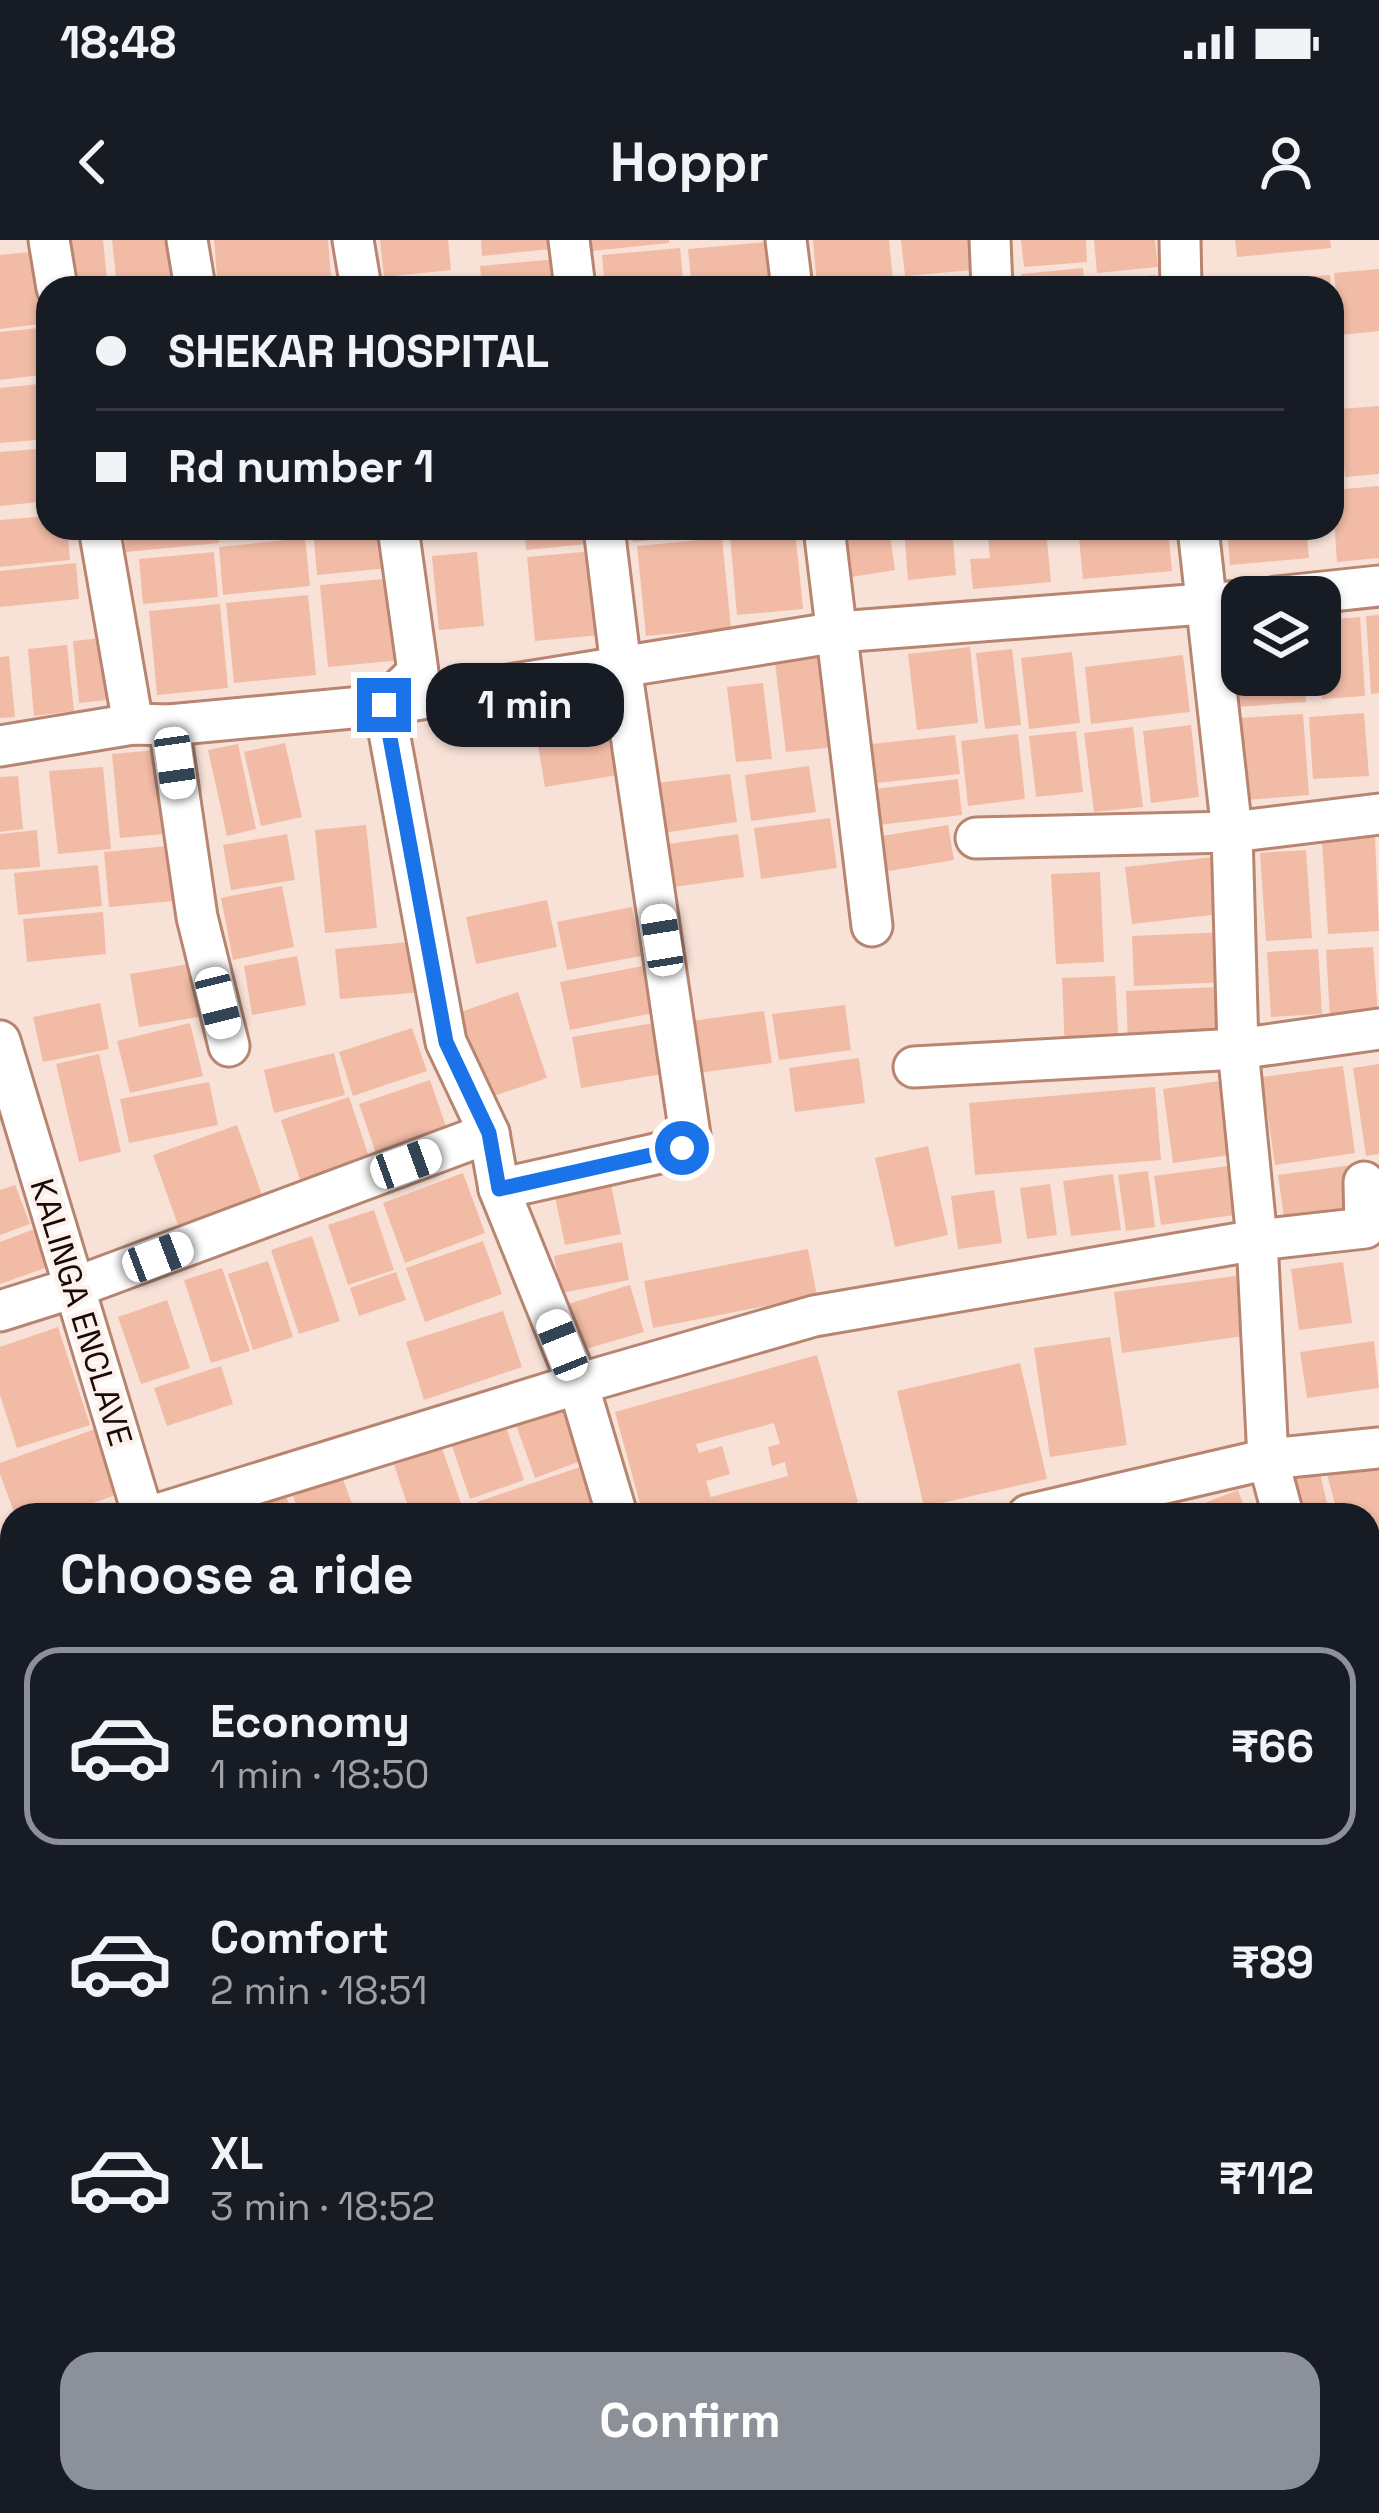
<!DOCTYPE html>
<html lang="en">
<head>
<meta charset="utf-8">
<style>
  :root { --surface:#171b24; --page:#20242c; --text:#f1f3f6; --muted:#9ea1a6; --line:#363941; --accent:#8c9099 }
  body { margin:0; font-family:"Space Grotesk",sans-serif; background:var(--page); color:var(--text); height:100vh; display:flex; flex-direction:column; font-size:45px; white-space:nowrap }
  * { box-sizing:border-box; margin:0 }
  p { font-size:39px; color:var(--muted) }
  .icon { flex:none; width:66px; height:66px; fill:none; stroke:currentColor; stroke-width:2; stroke-linecap:round; stroke-linejoin:round }
  .map { position:relative; flex:1; overflow:hidden }
  .details { position:absolute; left:0px; top:1263px; width:1380px; height:1011px; display:flex; flex-direction:column; background:var(--surface); border-radius:36px 36px 0 0; box-shadow:0 3px 9px #0004 }
  .details>* { flex:none }
  .guide { position:absolute; left:36px; top:36px; width:1308px; height:264px; border-radius:36px; box-shadow:0 3px 9px #0004; display:grid; align-content:center; height:264px; padding:0 60px; background:var(--surface) }
  .controls { position:absolute; left:1221px; top:336px; display:grid; gap:24px }
  .controls a { display:grid; place-items:center; width:120px; height:120px; border-radius:24px; background:var(--surface); box-shadow:0 3px 9px #0004; font-size:60px }
  .end { position:absolute; width:54px; height:54px; margin:-27px; border:15px solid #1a73e8; background:#fff; box-shadow:0 0 0 6px #fff }
  .from { border-radius:50% }
  .bubble { position:absolute; height:84px; border-radius:36px; background:var(--surface); box-shadow:0 3px 9px #0004; font-size:39px; font-weight:700; line-height:84px; text-align:center }
  .car { position:absolute; width:36px; height:72px; margin:-36px -18px; border-radius:15px; box-shadow:0 0 9px 3px #0007; background:linear-gradient(#fff 24%,#345 0 40%,#fff 0 76%,#345 0 86%,#fff 0) }
  .guide b { display:flex; align-items:center; gap:42px; height:114px; font-size:45px }
  .guide b+b { border-top:3px solid var(--line) }
  .guide i { width:30px; height:30px; background:var(--text) }
  ul { padding:0; list-style:none }
  li { display:flex; align-items:center; gap:36px; height:198px; margin:0 24px 18px; padding:0 36px; border:6px solid transparent; border-radius:36px }
  li div { flex:1 }
  li b { display:block; font-size:45px }
  li em { font-style:normal; font-weight:700 }
  li.on { border-color:var(--accent) }
  li>.icon { width:108px; height:108px; stroke-width:1.5 }
  h2 { padding:0 60px; font-size:54px; line-height:144px }
  .action { display:flex; gap:24px; margin-top:auto; padding:24px 60px }
  .action a { flex:1; height:138px; border-radius:36px; background:var(--accent); color:#fff; font-size:48px; font-weight:700; line-height:138px; text-align:center }
  .status { display:flex; justify-content:space-between; align-items:center; height:84px; padding:0 60px; background:var(--surface); direction:ltr }
  .status svg { height:33px; fill:currentColor }
  header { display:flex; justify-content:space-between; align-items:center; height:156px; padding:0 60px; background:var(--surface); font-size:54px; font-weight:700 }
  .map>svg:first-child { display:block }
</style>
</head>
<body>
<div class="status"><b>18:48</b><svg viewBox="0 0 49 12"><path d="M0 12V9h3v3zM5 12V6h3v6zM10 12V3h3v9zM15 12V0h3v12zM26 1h20v11H26zM47 4h2v5h-2z"/></svg></div>
<header><svg class="icon" aria-label="back" viewBox="0 0 24 24"><path d="M15 5l-7 7 7 7"/></svg>Hoppr<svg class="icon" aria-label="person" viewBox="0 0 24 24"><circle cx="12" cy="8" r="4"/><path d="M4 21q1-7 8-7t8 7"/></svg></header>
<div class="map">
<svg width="1379" height="2273" viewBox="0 0 1379 2273">
  <rect width="100%" height="100%" fill="#f8e2d8"/>
  <!-- building -->
  <g fill="#f1bba5" fill-rule="evenodd">
    <polygon points="54,0 103,0 108,48 61,48"/>
    <polygon points="112,0 179,0 185,48 117,48"/>
    <polygon points="214,0 328,0 332,48 218,48"/>
    <polygon points="380,0 448,0 451,30 384,37"/>
    <polygon points="481,0 550,0 551,9 482,16"/>
    <polygon points="590,0 669,0 669,3 591,11"/>
    <polygon points="813,0 889,0 893,40 817,46"/>
    <polygon points="901,0 981,0 984,29 905,36"/>
    <polygon points="1021,0 1086,0 1087,22 1024,27"/>
    <polygon points="1094,0 1155,0 1158,27 1097,33"/>
    <polygon points="1235,0 1330,0 1331,8 1237,17"/>
    <polygon points="766,2 770,48 692,48 688,9"/>
    <polygon points="680,8 684,48 605,48 602,15"/>
    <polygon points="49,10 48,83 0,89 0,15"/>
    <polygon points="567,18 570,48 482,48 480,26"/>
    <polygon points="1083,28 1085,48 1023,48 1021,34"/>
    <polygon points="1379,29 1379,91 1340,95 1334,33"/>
    <polygon points="1156,35 1157,48 1091,48 1090,41"/>
    <polygon points="1330,35 1331,48 1266,48 1265,40"/>
    <polygon points="459,36 461,48 377,48 376,43"/>
    <polygon points="48,87 48,134 0,140 0,92"/>
    <polygon points="48,143 48,199 0,203 0,148"/>
    <polygon points="1379,166 1379,234 1345,237 1339,169"/>
    <polygon points="48,208 48,261 0,266 0,212"/>
    <polygon points="1379,246 1379,318 1337,322 1332,250"/>
    <polygon points="48,276 48,288 67,288 70,320 0,327 0,280"/>
    <polygon points="124,288 217,288 219,303 126,312"/>
    <polygon points="313,288 396,288 399,327 317,335"/>
    <polygon points="524,288 594,288 596,303 526,310"/>
    <polygon points="632,288 704,288 705,295 633,302"/>
    <polygon points="845,288 889,288 895,330 851,337"/>
    <polygon points="904,288 952,288 956,335 908,340"/>
    <polygon points="1078,288 1168,288 1172,331 1083,339"/>
    <polygon points="1227,288 1306,288 1309,318 1230,325"/>
    <polygon points="795,290 803,369 737,375 730,296"/>
    <polygon points="1046,290 1051,342 973,349 970,319 990,318 988,296"/>
    <polygon points="305,298 310,346 223,355 219,307"/>
    <polygon points="722,298 731,388 646,396 637,306"/>
    <polygon points="604,310 612,394 535,401 527,317"/>
    <polygon points="214,312 218,357 143,364 139,319"/>
    <polygon points="477,312 484,386 439,390 432,316"/>
    <polygon points="76,323 79,359 0,367 0,331"/>
    <polygon points="394,338 402,420 328,427 320,345"/>
    <polygon points="308,355 316,435 234,443 226,363"/>
    <polygon points="220,364 228,448 157,455 149,371"/>
    <polygon points="1379,375 1379,453 1371,454 1366,376"/>
    <polygon points="1360,377 1365,456 1322,459 1320,380"/>
    <polygon points="1242,381 1242,435 1304,435 1306,462 1237,467 1231,382"/>
    <polygon points="111,397 117,459 79,463 73,401"/>
    <polygon points="67,405 74,471 34,476 28,409"/>
    <polygon points="970,407 978,483 917,490 908,414"/>
    <polygon points="1012,409 1021,485 985,489 976,413"/>
    <polygon points="1072,412 1080,483 1029,489 1021,418"/>
    <polygon points="1183,415 1190,472 1091,484 1085,427"/>
    <polygon points="9,416 15,477 0,478 0,417"/>
    <polygon points="825,417 836,507 786,512 775,423"/>
    <polygon points="763,443 772,519 736,522 727,447"/>
    <polygon points="605,457 618,535 545,547 532,469"/>
    <polygon points="1364,473 1369,536 1313,539 1309,477"/>
    <polygon points="1303,474 1309,555 1245,560 1239,478"/>
    <polygon points="1191,485 1199,557 1151,563 1143,491"/>
    <polygon points="1133,487 1143,567 1094,572 1084,493"/>
    <polygon points="1076,491 1083,552 1036,557 1029,496"/>
    <polygon points="1018,494 1025,559 968,566 961,501"/>
    <polygon points="955,495 960,534 867,544 863,505"/>
    <polygon points="285,503 302,577 261,586 244,512"/>
    <polygon points="238,504 256,589 227,596 208,510"/>
    <polygon points="168,509 176,593 120,598 112,514"/>
    <polygon points="809,526 816,572 751,581 745,535"/>
    <polygon points="103,527 111,609 58,614 49,531"/>
    <polygon points="730,534 737,582 663,593 657,543"/>
    <polygon points="18,536 23,589 0,592 0,537"/>
    <polygon points="958,539 962,575 879,585 874,549"/>
    <polygon points="830,578 837,628 761,639 754,588"/>
    <polygon points="366,585 377,688 325,693 315,590"/>
    <polygon points="948,585 954,620 883,632 876,597"/>
    <polygon points="37,590 40,627 0,630 0,594"/>
    <polygon points="287,594 295,640 231,650 223,605"/>
    <polygon points="738,594 744,637 674,647 668,604"/>
    <polygon points="1375,597 1379,691 1328,694 1322,601"/>
    <polygon points="179,605 184,660 109,667 104,612"/>
    <polygon points="1306,610 1312,698 1266,701 1260,613"/>
    <polygon points="1222,616 1229,673 1132,684 1125,627"/>
    <polygon points="98,625 102,666 18,675 14,633"/>
    <polygon points="1100,632 1104,722 1056,724 1051,634"/>
    <polygon points="282,646 294,707 233,720 221,658"/>
    <polygon points="547,660 557,707 476,724 466,677"/>
    <polygon points="632,667 641,716 567,730 557,682"/>
    <polygon points="103,672 106,714 27,722 23,679"/>
    <polygon points="1228,692 1230,742 1134,746 1132,696"/>
    <polygon points="419,701 424,752 340,759 335,709"/>
    <polygon points="1373,707 1378,774 1330,777 1326,710"/>
    <polygon points="1318,709 1322,774 1271,777 1267,712"/>
    <polygon points="297,716 306,765 252,775 244,726"/>
    <polygon points="200,722 210,775 139,787 130,734"/>
    <polygon points="643,726 653,773 570,790 560,742"/>
    <polygon points="1115,736 1119,808 1065,810 1062,738"/>
    <polygon points="1220,747 1223,799 1128,804 1126,751"/>
    <polygon points="518,752 547,838 485,859 455,774"/>
    <polygon points="100,763 109,809 43,822 33,777"/>
    <polygon points="845,765 851,810 779,820 772,774"/>
    <polygon points="764,771 772,823 698,833 691,781"/>
    <polygon points="659,782 668,833 581,848 572,797"/>
    <polygon points="190,783 203,836 130,853 117,801"/>
    <polygon points="412,788 427,831 353,856 339,812"/>
    <polygon points="334,813 345,855 274,873 264,830"/>
    <polygon points="99,814 121,912 79,922 56,824"/>
    <polygon points="859,818 865,863 795,872 789,828"/>
    <polygon points="1379,824 1379,914 1366,916 1353,828"/>
    <polygon points="1343,826 1355,913 1275,925 1262,837"/>
    <polygon points="430,840 449,895 378,919 359,864"/>
    <polygon points="1227,840 1237,914 1173,923 1163,849"/>
    <polygon points="209,842 218,885 129,903 120,859"/>
    <polygon points="1155,847 1161,920 975,935 969,863"/>
    <polygon points="349,857 371,923 302,946 281,880"/>
    <polygon points="237,885 262,955 178,985 153,915"/>
    <polygon points="928,906 948,995 895,1007 875,918"/>
    <polygon points="1353,925 1360,982 1286,992 1278,935"/>
    <polygon points="1228,926 1235,975 1161,985 1154,936"/>
    <polygon points="1148,931 1155,987 1126,991 1118,935"/>
    <polygon points="463,933 485,993 405,1023 383,963"/>
    <polygon points="1113,934 1121,990 1071,996 1063,941"/>
    <polygon points="609,935 621,994 565,1005 553,947"/>
    <polygon points="1050,944 1057,995 1027,999 1020,948"/>
    <polygon points="15,945 30,984 0,995 0,950"/>
    <polygon points="994,950 1002,1003 958,1009 951,956"/>
    <polygon points="374,970 394,1030 348,1045 328,985"/>
    <polygon points="37,988 51,1026 0,1044 0,1002"/>
    <polygon points="312,996 340,1081 299,1094 271,1010"/>
    <polygon points="483,1001 502,1054 425,1082 406,1028"/>
    <polygon points="622,1002 629,1040 561,1053 554,1016"/>
    <polygon points="808,1009 817,1056 653,1088 644,1041"/>
    <polygon points="268,1021 293,1097 253,1110 228,1034"/>
    <polygon points="1343,1022 1352,1083 1299,1090 1291,1029"/>
    <polygon points="222,1028 250,1111 211,1123 184,1040"/>
    <polygon points="396,1032 406,1060 359,1076 350,1048"/>
    <polygon points="1236,1036 1244,1096 1122,1113 1114,1052"/>
    <polygon points="630,1045 644,1092 582,1110 568,1064"/>
    <polygon points="167,1060 190,1128 141,1144 118,1077"/>
    <polygon points="503,1071 522,1127 424,1160 406,1102"/>
    <polygon points="58,1087 90,1185 17,1208 0,1155 0,1107"/>
    <polygon points="1110,1097 1127,1205 1050,1217 1034,1108"/>
    <polygon points="1374,1101 1379,1148 1307,1158 1300,1112"/>
    <path d="M817,1115L858,1262L810,1275H643L615,1172ZM774,1183L780,1204L768,1207L772,1226L785,1222L788,1236L711,1257L706,1241L730,1234L722,1206L699,1213L696,1204Z"/>
    <polygon points="1020,1123 1047,1239 924,1267 897,1151"/>
    <polygon points="221,1126 233,1164 167,1186 154,1148"/>
    <polygon points="563,1169 581,1221 535,1238 516,1185"/>
    <polygon points="505,1184 524,1240 470,1259 451,1203"/>
    <polygon points="98,1188 121,1253 60,1275 15,1275 0,1234 0,1223"/>
    <polygon points="442,1208 465,1275 411,1275 394,1225"/>
    <polygon points="1374,1213 1379,1232 1379,1298 1368,1301 1368,1275 1338,1275 1325,1227"/>
    <polygon points="580,1227 596,1275 482,1275 477,1262"/>
    <polygon points="1319,1230 1330,1275 1298,1275 1289,1238"/>
    <polygon points="343,1239 356,1275 300,1275 293,1256"/>
    <polygon points="1238,1250 1247,1275 1174,1275"/>
    <polygon points="286,1256 293,1275 251,1275 249,1269"/>
    <polygon points="12,1360 12,1431 11,1431 0,1399 0,1364"/>
    <polygon points="1379,1368 1379,1438 1377,1439 1368,1390 1368,1370"/>
    <polygon points="12,1457 12,1546 0,1551 0,1461"/>
    <polygon points="12,1992 12,2052 11,2052 0,2019 0,1997"/>
    <polygon points="1368,2109 1379,2112 1379,2143 1369,2179"/>
    <polygon points="12,2135 12,2230 4,2230 0,2136"/>
    <polygon points="12,2239 12,2262 26,2262 27,2273 0,2273 0,2240"/>
    <polygon points="1379,2259 1379,2273 1328,2273 1327,2262"/>
    <polygon points="45,2262 110,2262 111,2273 45,2273"/>
    <polygon points="124,2262 186,2262 187,2273 125,2273"/>
    <polygon points="277,2262 359,2262 362,2273 280,2273"/>
    <polygon points="366,2262 440,2262 441,2267 416,2273 369,2273"/>
    <polygon points="497,2262 555,2262 559,2273 498,2273"/>
    <polygon points="643,2262 763,2262 767,2273 647,2273"/>
    <polygon points="1020,2262 1101,2262 1100,2273 1019,2273"/>
    <polygon points="1119,2262 1198,2262 1199,2273 1119,2273"/>
  </g>
  <g fill="none" stroke-linecap="round" stroke-linejoin="round">
    <!-- minor casing -->
    <g stroke="#b78570" stroke-width="45">
      <g id="minor">
        <polyline points="49,0 57,48"/>
        <polyline points="187,0 195,48"/>
        <polyline points="353,0 361,48"/>
        <polyline points="569,0 575,48"/>
        <polyline points="786,0 792,48"/>
        <polyline points="990,0 992,48"/>
        <polyline points="1180,0 1181,48"/>
        <polyline points="99,288 133,484"/>
        <polyline points="398,288 418,432 384,465 446,802 489,893 499,949 578,1144 617,1275"/>
        <polyline points="824,288 872,686"/>
        <polyline points="1198,288 1232,592 1238,809 1257,1000 1268,1219 1283,1275"/>
        <polyline points="1276,357 1379,346"/>
        <polyline points="169,485 197,677 229,806"/>
        <polyline points="0,506 133,484 169,485 384,465 838,392 1242,361"/>
        <polyline points="976,598 1232,592 1379,574"/>
        <polyline points="0,801 143,1275"/>
        <polyline points="914,827 1238,809 1379,789"/>
        <polyline points="499,949 682,908 690,895 621,427 604,288"/>
        <polyline points="0,1071 76,1047 489,893"/>
        <polyline points="155,1275 578,1144 814,1076 1257,1000 1365,988 1364,942"/>
        <polyline points="1028,1275 1268,1219 1379,1208"/>
        <polyline points="0,1318 12,1315"/>
        <polyline points="1368,1630 1379,1627"/>
        <polyline points="0,1686 12,1683"/>
        <polyline points="0,1957 12,1954"/>
        <polyline points="1368,1993 1379,1994"/>
        <polyline points="0,2121 12,2120"/>
        <polyline points="1368,2227 1379,2230"/>
        <polyline points="483,2262 487,2273"/>
        <polyline points="1112,2273 1112,2262"/>
        <polyline points="1304,2273 1304,2262"/>
      </g>
    </g>
    <!-- minor -->
    <use href="#minor" stroke="#fff" stroke-width="39"/>
  </g>
  <g fill="none" stroke-linecap="round" stroke-linejoin="round">
    <!-- route -->
    <polyline stroke="#1a73e8" stroke-width="15" points="384,465 446,802 489,893 499,949 682,908"/>
  </g>
  <g text-anchor="middle" stroke-width="9" stroke-linejoin="round" paint-order="stroke">
    <!-- street labels -->
    <g font-size="33" fill="#1b0903" stroke="#fdf1ed">
      <text transform="translate(82 1072) rotate(73)" y="12">KALINGA ENCLAVE</text>
    </g>
  </g>
</svg>
<div class="controls">
<a><svg class="icon" aria-label="layers" viewBox="0 0 24 24"><path d="M12 4l9 5-9 5-9-5zM3 14l9 5 9-5"/></svg></a>
</div>
<i class="end from" style="left:682px;top:908px"></i>
<i class="end" style="left:384px;top:465px"></i>
<div class="bubble" style="left:426px;top:423px;width:198px">1 min</div>
<i class="car" style="left:175px;top:523px;rotate:172deg"></i>
<i class="car" style="left:662px;top:700px;rotate:351deg"></i>
<i class="car" style="left:218px;top:763px;rotate:166deg"></i>
<i class="car" style="left:406px;top:924px;rotate:70deg"></i>
<i class="car" style="left:158px;top:1017px;rotate:69deg"></i>
<i class="car" style="left:562px;top:1105px;rotate:338deg"></i>
<div class="guide">
<b><i class="from"></i>SHEKAR HOSPITAL</b>
<b><i></i>Rd number 1</b>
</div>
<section class="details">
<h2>Choose a ride</h2>
<ul>
<li class="on"><svg class="icon" aria-label="car" viewBox="0 0 24 24"><path d="M5 17H2v-5l4-1 3-4h7l3 4 3 1v5h-3M9 17h6M6 11h13"/><circle cx="7" cy="17" r="2"/><circle cx="17" cy="17" r="2"/></svg><div><b>Economy</b><p>1 min · 18:50</p></div><em>₹66</em></li>
<li><svg class="icon" aria-label="car" viewBox="0 0 24 24"><path d="M5 17H2v-5l4-1 3-4h7l3 4 3 1v5h-3M9 17h6M6 11h13"/><circle cx="7" cy="17" r="2"/><circle cx="17" cy="17" r="2"/></svg><div><b>Comfort</b><p>2 min · 18:51</p></div><em>₹89</em></li>
<li><svg class="icon" aria-label="car" viewBox="0 0 24 24"><path d="M5 17H2v-5l4-1 3-4h7l3 4 3 1v5h-3M9 17h6M6 11h13"/><circle cx="7" cy="17" r="2"/><circle cx="17" cy="17" r="2"/></svg><div><b>XL</b><p>3 min · 18:52</p></div><em>₹112</em></li>
</ul>
<div class="action"><a>Confirm</a></div>
</section>
</div>
</body>
</html>
